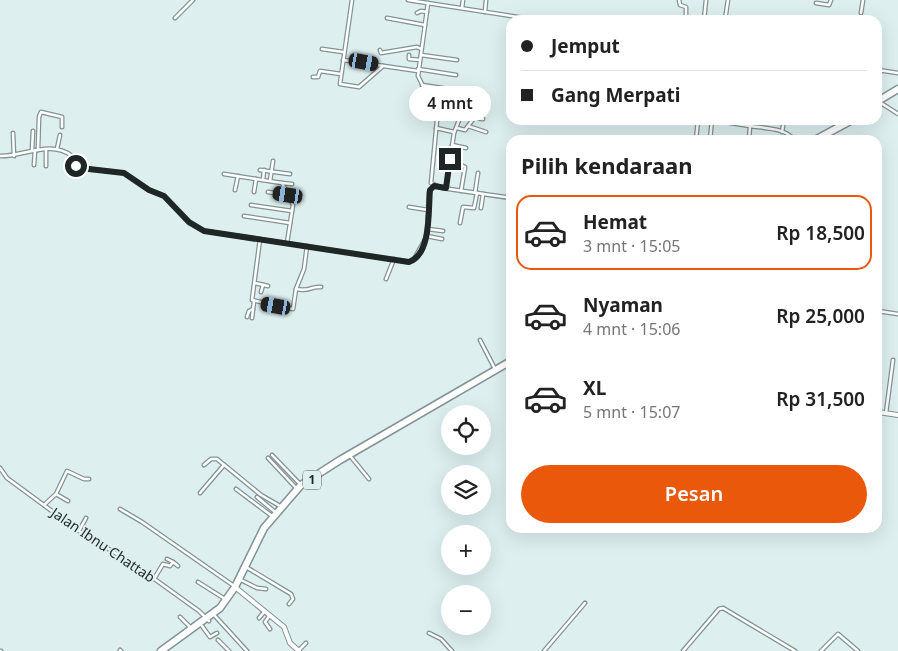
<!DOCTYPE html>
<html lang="id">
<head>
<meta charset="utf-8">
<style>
  :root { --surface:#fff; --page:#f2f2f2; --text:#222; --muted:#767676; --line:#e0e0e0; --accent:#ea580c }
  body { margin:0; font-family:"Noto Sans",sans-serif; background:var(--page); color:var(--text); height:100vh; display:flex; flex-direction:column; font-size:19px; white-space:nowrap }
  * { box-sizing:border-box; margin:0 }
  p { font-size:16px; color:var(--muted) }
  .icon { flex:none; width:28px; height:28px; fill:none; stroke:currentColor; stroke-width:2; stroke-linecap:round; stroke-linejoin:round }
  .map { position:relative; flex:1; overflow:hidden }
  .drawer { position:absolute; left:506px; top:135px; width:376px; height:398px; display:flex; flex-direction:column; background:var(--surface); border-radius:15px; box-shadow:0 5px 20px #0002 }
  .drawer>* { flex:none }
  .banner { position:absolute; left:506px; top:15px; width:376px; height:110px; border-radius:15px; box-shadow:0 5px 20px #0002; display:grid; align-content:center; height:110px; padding:0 15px; background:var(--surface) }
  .tools { position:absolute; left:441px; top:405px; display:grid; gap:10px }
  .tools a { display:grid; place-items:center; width:50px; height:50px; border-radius:50%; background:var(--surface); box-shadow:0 5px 20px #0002; font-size:25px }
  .end { position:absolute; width:22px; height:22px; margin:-11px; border:6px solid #1f2626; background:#fff; box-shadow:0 0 0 2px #fff }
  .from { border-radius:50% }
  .bubble { position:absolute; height:35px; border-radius:18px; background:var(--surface); box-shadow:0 5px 20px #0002; font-size:16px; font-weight:600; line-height:35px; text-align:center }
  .car { position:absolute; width:15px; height:30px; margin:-15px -8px; border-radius:6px; box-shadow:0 0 4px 1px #0007; background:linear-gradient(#222 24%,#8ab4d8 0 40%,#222 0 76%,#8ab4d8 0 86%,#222 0) }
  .banner b { display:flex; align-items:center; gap:18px; height:48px; font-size:19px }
  .banner b+b { border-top:1px solid var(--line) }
  .banner i { width:12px; height:12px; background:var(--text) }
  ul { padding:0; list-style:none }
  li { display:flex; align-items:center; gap:15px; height:75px; margin:0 10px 8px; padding:0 5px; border:2px solid transparent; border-radius:15px }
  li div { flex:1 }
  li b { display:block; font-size:19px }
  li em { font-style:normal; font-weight:600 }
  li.selected { border-color:var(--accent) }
  li>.icon { width:45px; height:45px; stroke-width:1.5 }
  h2 { padding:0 15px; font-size:22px; line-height:60px }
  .primary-button { display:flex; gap:10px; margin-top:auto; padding:10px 15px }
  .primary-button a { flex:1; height:58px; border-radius:30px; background:var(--accent); color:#fff; font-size:20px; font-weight:600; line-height:58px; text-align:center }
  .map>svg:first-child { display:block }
</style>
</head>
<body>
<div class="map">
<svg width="898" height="651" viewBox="0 0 898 651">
  <rect width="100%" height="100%" fill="#ddefef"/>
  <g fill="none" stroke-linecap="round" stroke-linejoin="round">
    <!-- street casing -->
    <g stroke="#839393" stroke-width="5">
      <g id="street">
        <polyline points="352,0 340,84 359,87 383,66"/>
        <polyline points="408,0 537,20"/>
        <polyline points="679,0 680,5 686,7 686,20"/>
        <polyline points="428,3 418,76 429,98 437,120 431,183 442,188 511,198"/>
        <polyline points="816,3 829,5 831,0"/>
        <polyline points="462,8 463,0"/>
        <polyline points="485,12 486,0"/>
        <polyline points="417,13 421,11 427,12"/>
        <polyline points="861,13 863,0"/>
        <polyline points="175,18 193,0"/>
        <polyline points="387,18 425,25"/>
        <polyline points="704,20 706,0"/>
        <polyline points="725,20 728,0"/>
        <polyline points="322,49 343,52"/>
        <polyline points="380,50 381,53 417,47 421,49"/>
        <polyline points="409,55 409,59 420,60"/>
        <polyline points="421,55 457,60"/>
        <polyline points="343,60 418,71"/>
        <polyline points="418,69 456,75"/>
        <polyline points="878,70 898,73"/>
        <polyline points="313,77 318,77 320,71 341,74"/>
        <polyline points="422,85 455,90"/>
        <polyline points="429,98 443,99"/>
        <polyline points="881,103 898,114"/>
        <polyline points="468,126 474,118 483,119"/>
        <path d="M750,126C763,128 787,128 794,140"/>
        <polyline points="436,128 454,132"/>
        <polyline points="457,128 465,130 468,126 486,132"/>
        <polyline points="782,132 784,120"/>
        <polyline points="13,133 14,156"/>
        <polyline points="749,139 759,140"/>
        <polyline points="696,140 698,120"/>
        <polyline points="710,140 712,120 750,126 749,140"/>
        <polyline points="452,145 466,148"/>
        <polyline points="57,149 60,135"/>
        <polyline points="32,150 33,131"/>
        <polyline points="38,150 39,117 41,112 62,117 62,127"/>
        <path d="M0,156C22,157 51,139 72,156C76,159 75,165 80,168L124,173L149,190L164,196L189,223L204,231L409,262L414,259L427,236L429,192L434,186"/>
        <polyline points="34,165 35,150"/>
        <polyline points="46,166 46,150"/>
        <polyline points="260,170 290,174"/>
        <polyline points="224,174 282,183 293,205 287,243"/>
        <polyline points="263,180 264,170"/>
        <polyline points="270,181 273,161"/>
        <polyline points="282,183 292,184"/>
        <polyline points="446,188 454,133 461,115"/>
        <polyline points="235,190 238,176"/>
        <polyline points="461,191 465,167 461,165"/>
        <polyline points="254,192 256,179"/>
        <polyline points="268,192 288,195"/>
        <polyline points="475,193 478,173"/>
        <polyline points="251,205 292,211"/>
        <polyline points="409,207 428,210"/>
        <polyline points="481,208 483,194"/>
        <polyline points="244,216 290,223"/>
        <polyline points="460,223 463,207 474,208 477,193"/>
        <polyline points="428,229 443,231"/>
        <polyline points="427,236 442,239"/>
        <polyline points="260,239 252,300 293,309 296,289 304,269 307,246"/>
        <polyline points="386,279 394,259"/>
        <polyline points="255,283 268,286"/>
        <path d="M296,289C311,292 310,286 321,287"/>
        <polyline points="261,292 263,285"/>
        <polyline points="878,311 898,314"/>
        <polyline points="247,317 249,311 253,309 254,302"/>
        <polyline points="252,318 253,309"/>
        <polyline points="480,340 495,369"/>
        <polyline points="511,365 511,366"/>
        <polyline points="886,413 893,360"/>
        <polyline points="272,455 300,484"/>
        <polyline points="351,457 369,479"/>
        <polyline points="268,458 297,489"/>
        <polyline points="204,465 211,459 217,459 261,495 280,506"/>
        <polyline points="0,468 7,478 79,531 135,565 199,611 209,621"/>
        <polyline points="236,489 272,516"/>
        <polyline points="200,493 224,465"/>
        <polyline points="56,494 67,471 84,479 89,479"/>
        <polyline points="257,497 275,512"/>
        <polyline points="44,505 56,494 68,501"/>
        <polyline points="120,509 142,522 234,586"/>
        <polyline points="79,531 86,518"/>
        <polyline points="167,559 173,562"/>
        <polyline points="246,567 291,594 293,599 289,604"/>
        <polyline points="154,579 163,564 170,566 173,562 178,566"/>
        <polyline points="241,580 257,588 266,589"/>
        <polyline points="198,582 225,599"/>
        <polyline points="270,615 265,622 270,629"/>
        <polyline points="215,616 247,651"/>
        <polyline points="180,617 191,628"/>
        <polyline points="259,618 265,611"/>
        <polyline points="202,626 210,637 217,633"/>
        <polyline points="429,633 441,639 452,651"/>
        <polyline points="218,640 229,651"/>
        <polyline points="120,650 121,651"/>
        <polyline points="0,651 1,651"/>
        <polyline points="298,651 306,643"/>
        <polyline points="544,651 585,603"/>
        <polyline points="683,651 719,609 723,608 795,651"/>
        <polyline points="821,651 838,634 858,651"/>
      </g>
    </g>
    <!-- secondary casing -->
    <g stroke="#839393" stroke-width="6">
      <g id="secondary">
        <polyline points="878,412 898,415"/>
        <polyline points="235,587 284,627 290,643 299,651"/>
      </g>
    </g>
    <!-- highway casing -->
    <g stroke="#839393" stroke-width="9">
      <g id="highway">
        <polyline points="878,101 898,89"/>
        <polyline points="815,140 852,120"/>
        <polyline points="161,651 220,608 235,587 264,528 301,485 340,460 511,361"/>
      </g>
    </g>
    <!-- street -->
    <use href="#street" stroke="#fff" stroke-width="2.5"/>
    <!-- secondary -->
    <use href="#secondary" stroke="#fff" stroke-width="4"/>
    <!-- highway -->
    <use href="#highway" stroke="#fff" stroke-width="6"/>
  </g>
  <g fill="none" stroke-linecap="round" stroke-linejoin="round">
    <!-- route -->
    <path stroke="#1f2626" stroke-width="6" d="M76,166L80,168L124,173L149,190L164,196L189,222L204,231L409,262C432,254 428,209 430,190L434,186L446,188L450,159"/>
  </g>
  <g text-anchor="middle" stroke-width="4" stroke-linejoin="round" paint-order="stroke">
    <!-- shield labels -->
    <rect fill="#ddefef" stroke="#586262" stroke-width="1" x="303" y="470.5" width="18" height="19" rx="4"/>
    <g font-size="12" font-weight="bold" fill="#1f2626">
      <text x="312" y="484">1</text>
    </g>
    <!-- street labels -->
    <g font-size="14" fill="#1f2626" stroke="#ddefef">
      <text transform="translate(103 545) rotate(34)" y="5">Jalan Ibnu Chattab</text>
    </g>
  </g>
</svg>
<div class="tools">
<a><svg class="icon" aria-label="locate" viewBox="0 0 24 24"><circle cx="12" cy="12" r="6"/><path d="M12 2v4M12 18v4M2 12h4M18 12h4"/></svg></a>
<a><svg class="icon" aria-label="layers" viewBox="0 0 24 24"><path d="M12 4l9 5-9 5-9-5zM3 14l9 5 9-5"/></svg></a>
<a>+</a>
<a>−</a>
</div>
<i class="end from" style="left:76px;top:166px"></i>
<i class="end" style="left:450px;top:159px"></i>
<div class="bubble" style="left:409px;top:86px;width:82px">4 mnt</div>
<i class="car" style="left:364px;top:62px;rotate:100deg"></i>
<i class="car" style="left:288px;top:195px;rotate:279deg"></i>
<i class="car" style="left:276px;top:306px;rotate:280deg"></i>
<div class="banner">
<b><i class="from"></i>Jemput</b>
<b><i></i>Gang Merpati</b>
</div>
<section class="drawer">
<h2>Pilih kendaraan</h2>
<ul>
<li class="selected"><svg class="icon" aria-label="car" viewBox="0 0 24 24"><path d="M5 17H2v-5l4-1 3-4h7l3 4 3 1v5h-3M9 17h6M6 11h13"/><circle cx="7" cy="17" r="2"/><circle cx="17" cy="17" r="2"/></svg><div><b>Hemat</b><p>3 mnt · 15:05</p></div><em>Rp 18,500</em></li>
<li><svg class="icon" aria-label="car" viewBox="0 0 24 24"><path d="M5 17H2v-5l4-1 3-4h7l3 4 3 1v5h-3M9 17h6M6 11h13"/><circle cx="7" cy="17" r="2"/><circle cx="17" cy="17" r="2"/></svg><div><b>Nyaman</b><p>4 mnt · 15:06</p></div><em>Rp 25,000</em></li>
<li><svg class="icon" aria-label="car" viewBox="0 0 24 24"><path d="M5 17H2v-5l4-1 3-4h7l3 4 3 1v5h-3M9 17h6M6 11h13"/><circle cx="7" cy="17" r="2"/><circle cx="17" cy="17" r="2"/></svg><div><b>XL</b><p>5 mnt · 15:07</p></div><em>Rp 31,500</em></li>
</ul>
<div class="primary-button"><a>Pesan</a></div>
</section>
</div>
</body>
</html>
